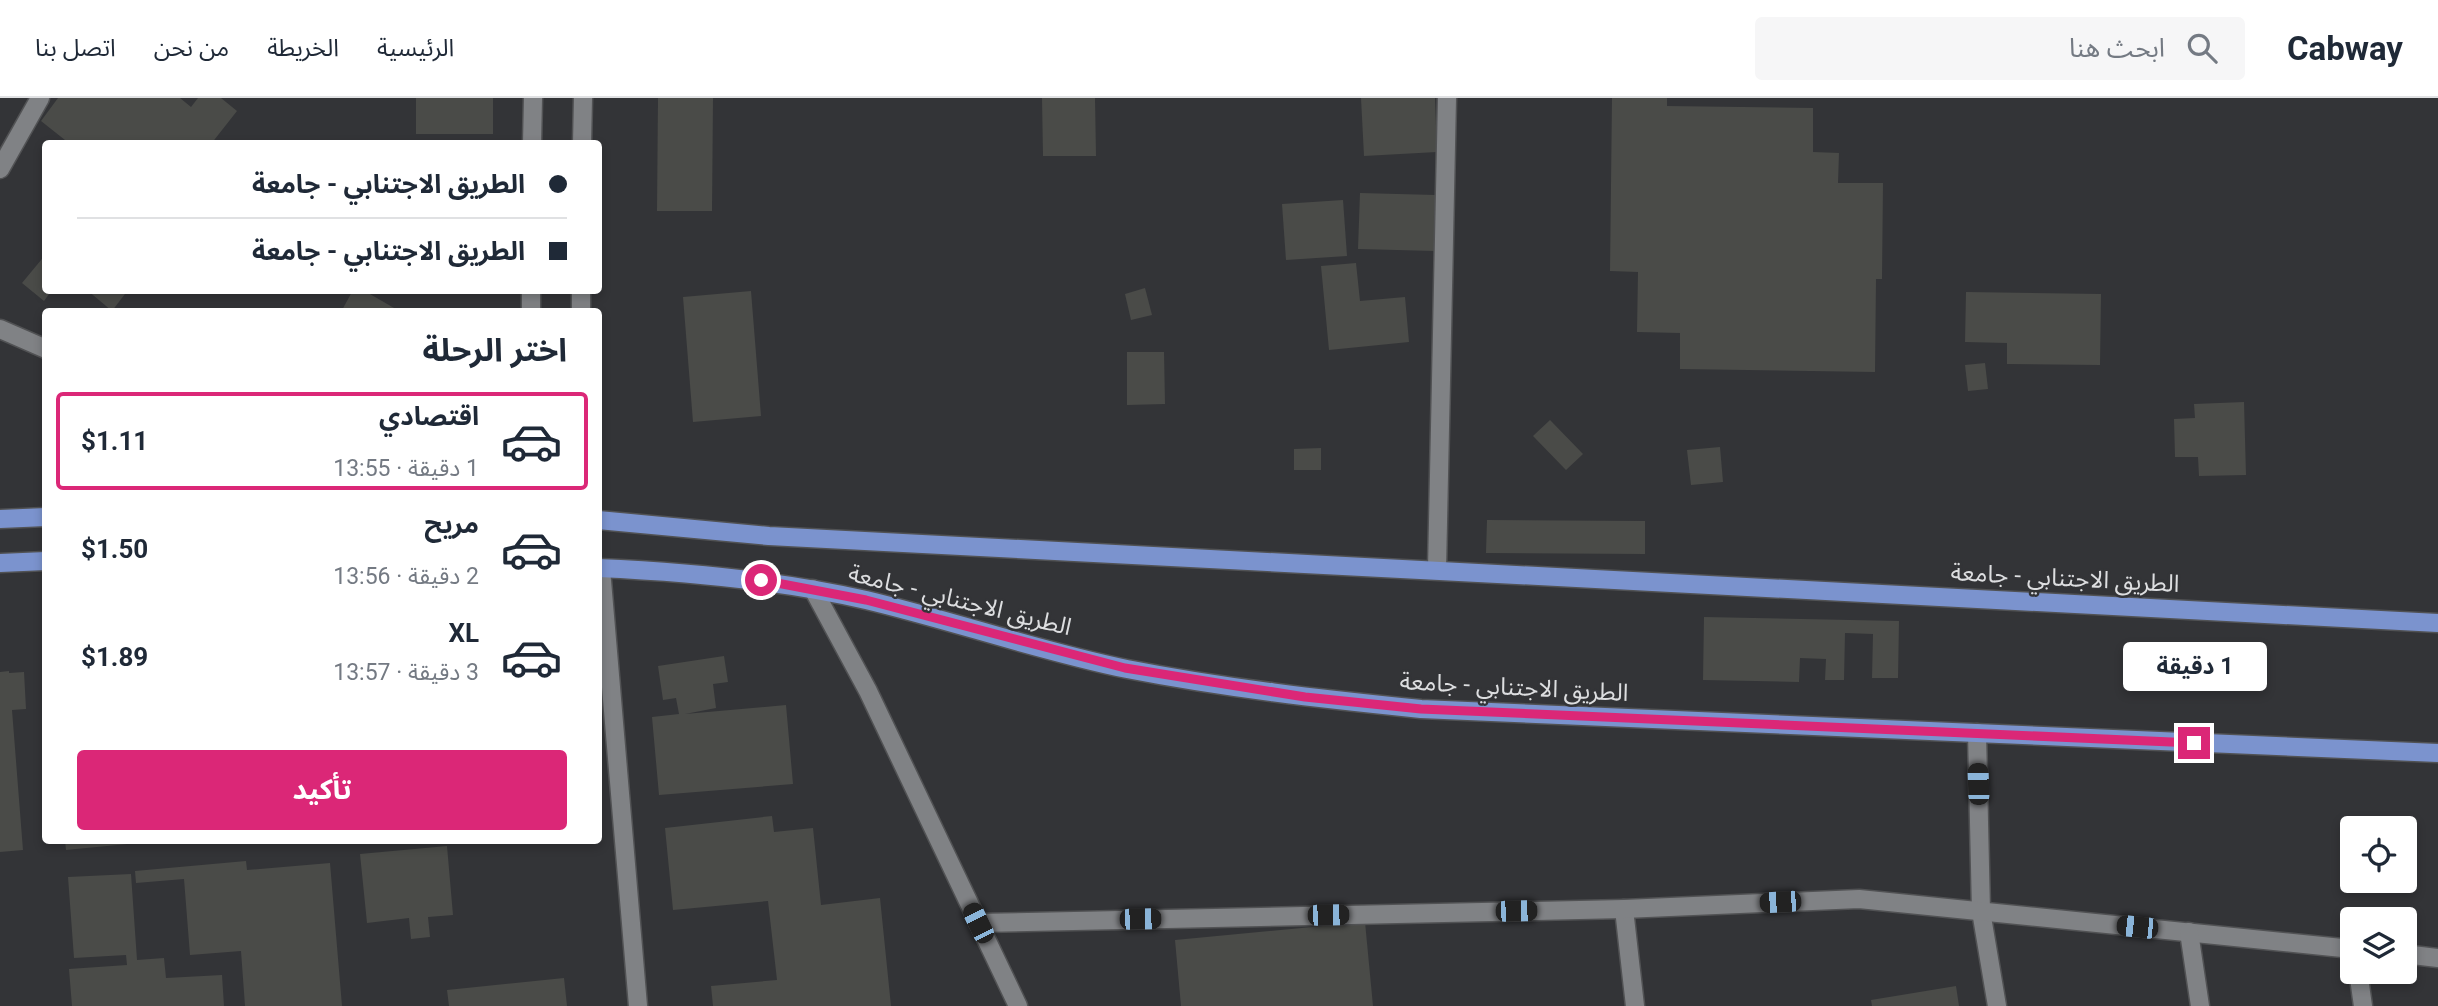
<!DOCTYPE html>
<html lang="ar">
<head>
<meta charset="utf-8">
<style>
  :root { --surface:#fff; --page:#f6f6f7; --text:#1f2937; --muted:#747a83; --line:#e0e1e3; --accent:#db2777 }
  body { margin:0; font-family:Roboto,"Noto Sans Arabic",sans-serif; background:var(--page); color:var(--text); direction:rtl; height:100vh; display:flex; flex-direction:column; font-size:26px; white-space:nowrap }
  * { box-sizing:border-box; margin:0 }
  p { font-size:23px; color:var(--muted) }
  .icon { flex:none; width:38px; height:38px; fill:none; stroke:currentColor; stroke-width:2; stroke-linecap:round; stroke-linejoin:round }
  .map { position:relative; flex:1; overflow:hidden; direction:ltr }
  .drawer { position:absolute; left:42px; top:210px; width:560px; height:536px; display:flex; flex-direction:column; background:var(--surface); border-radius:7px; box-shadow:0 4px 10px #0003; direction:rtl }
  .drawer>* { flex:none }
  .guide { position:absolute; left:42px; top:42px; width:560px; height:154px; border-radius:7px; box-shadow:0 4px 10px #0003; direction:rtl; display:grid; align-content:center; height:154px; padding:0 35px; background:var(--surface) }
  .fabs { position:absolute; left:2340px; top:718px; display:grid; gap:14px }
  .fabs a { display:grid; place-items:center; width:77px; height:77px; border-radius:7px; background:var(--surface); box-shadow:0 4px 10px #0003; font-size:35px }
  .end { position:absolute; width:32px; height:32px; margin:-16px; border:9px solid #db2777; background:#fff; box-shadow:0 0 0 4px #fff }
  .from { border-radius:50% }
  .bubble { position:absolute; height:49px; border-radius:7px; background:var(--surface); box-shadow:0 4px 10px #0003; font-size:23px; font-weight:700; line-height:49px; text-align:center; direction:rtl }
  .car { position:absolute; width:21px; height:42px; margin:-21px -10px; border-radius:9px; box-shadow:0 0 5px 2px #0007; background:linear-gradient(#222 24%,#8ab4d8 0 40%,#222 0 76%,#8ab4d8 0 86%,#222 0) }
  .guide b { display:flex; align-items:center; gap:24px; height:66px; font-size:26px }
  .guide b+b { border-top:2px solid var(--line) }
  .guide i { width:18px; height:18px; background:var(--text) }
  ul { padding:0; list-style:none }
  li { display:flex; align-items:center; gap:21px; height:98px; margin:0 14px 10px; padding:0 21px; border:4px solid transparent; border-radius:7px }
  li div { flex:1 }
  li b { display:block; font-size:26px }
  li em { font-style:normal; font-weight:700 }
  li.active { border-color:var(--accent) }
  li>.icon { width:63px; height:63px; stroke-width:1.5 }
  h2 { padding:0 35px; font-size:32px; line-height:84px }
  .primary-button { display:flex; gap:14px; margin-top:auto; padding:14px 35px }
  .primary-button a { flex:1; height:80px; border-radius:7px; background:var(--accent); color:#fff; font-size:28px; font-weight:700; line-height:80px; text-align:center }
  header { display:flex; align-items:center; gap:42px; box-sizing:border-box; height:98px; padding:0 35px; background:var(--surface); border-bottom:2px solid var(--line) }
  header strong { font-size:33px }
  nav { display:flex; gap:38px; margin-inline-start:auto; font-size:24px }
  .search { width:490px; height:63px; background:var(--page); display:flex; align-items:center; gap:18px; box-sizing:border-box; padding:0 24px; border-radius:7px; color:var(--muted); font-size:26px }
  .map>svg:first-child { display:block }
</style>
</head>
<body>
<header>
<strong>Cabway</strong>
<div class="search"><svg class="icon" aria-label="search" viewBox="0 0 24 24"><circle cx="10" cy="10" r="6"/><path d="M15 15l6 6"/></svg>ابحث هنا</div>
<nav><a>الرئيسية</a><a>الخريطة</a><a>من نحن</a><a>اتصل بنا</a></nav>
</header>
<div class="map">
<svg width="2438" height="908" viewBox="0 0 2438 908">
  <rect width="100%" height="100%" fill="#333437"/>
  <!-- building -->
  <g fill="#4a4b48">
    <polygon points="58,0 180,0 191,9 198,0 221,0 237,13 211,46 70,46 41,23"/>
    <rect x="416" y="0" width="77" height="36"/>
    <polygon points="658,0 713,0 712,113 657,113"/>
    <polygon points="1042,0 1095,0 1096,58 1043,58"/>
    <polygon points="1361,0 1435,0 1437,54 1364,58"/>
    <polygon points="1612,0 1667,0 1667,8 1813,10 1813,54 1839,55 1838,85 1883,85 1882,181 1876,181 1875,274 1680,271 1680,235 1637,234 1638,174 1610,173"/>
    <polygon points="1360,95 1436,97 1435,153 1358,151"/>
    <polygon points="1343,102 1347,158 1286,162 1282,106"/>
    <polygon points="46,156 46,192 52,192 44,203 22,185"/>
    <polygon points="1356,165 1360,203 1405,199 1409,244 1329,252 1321,168"/>
    <polygon points="1145,190 1152,217 1131,222 1125,196"/>
    <polygon points="87,192 128,192 112,213"/>
    <polygon points="353,192 363,192 401,214 341,214"/>
    <polygon points="751,193 761,318 693,324 683,199"/>
    <polygon points="1966,194 2101,196 2100,267 2007,266 2007,245 1965,244"/>
    <polygon points="1127,254 1164,254 1165,306 1127,307"/>
    <polygon points="1985,265 1988,291 1968,293 1965,267"/>
    <polygon points="2244,304 2246,377 2199,378 2198,359 2175,359 2174,321 2195,320 2194,306"/>
    <polygon points="1550,322 1583,356 1566,372 1533,338"/>
    <polygon points="1720,349 1723,384 1691,387 1687,352"/>
    <polygon points="1321,350 1321,372 1294,372 1294,351"/>
    <polygon points="1487,422 1645,423 1645,456 1486,455"/>
    <polygon points="1704,519 1899,523 1898,580 1872,580 1873,536 1845,535 1844,582 1825,582 1826,561 1800,560 1799,584 1703,582"/>
    <polygon points="724,558 728,584 713,586 716,610 685,616 786,607 793,686 659,697 652,619 679,616 676,600 663,602 658,568"/>
    <polygon points="9,573 9,575 24,574 26,611 12,612 23,752 0,754 0,574"/>
    <polygon points="772,718 774,734 813,730 821,807 880,800 891,908 713,908 711,888 777,882 768,803 673,812 665,730"/>
    <polygon points="65,742 148,742 148,744 66,752"/>
    <polygon points="447,748 453,817 428,819 430,839 411,841 409,820 367,825 360,756"/>
    <polygon points="246,763 247,772 330,765 342,908 245,908 241,853 190,857 184,781 136,785 135,773"/>
    <polygon points="131,776 137,862 164,860 166,880 222,877 224,908 72,908 69,871 127,867 126,857 74,860 68,779"/>
    <polygon points="1365,824 1373,908 1181,908 1175,842"/>
    <polygon points="564,880 567,908 449,908 447,892"/>
    <polygon points="1956,888 1959,908 1872,908 1871,902"/>
  </g>
  <g fill="none" stroke-linecap="round" stroke-linejoin="round">
    <!-- street casing -->
    <g stroke="#515254" stroke-width="21">
      <g id="street">
        <polyline points="0,71 40,0"/>
        <polyline points="0,231 46,251"/>
        <polyline points="601,471 638,908"/>
        <polyline points="1437,471 1447,0"/>
        <polyline points="813,491 868,593 1018,908"/>
        <polyline points="1977,635 1981,813 1997,908"/>
        <polyline points="1624,811 1635,908"/>
        <polyline points="978,825 1624,811 1859,801 2352,851"/>
        <polyline points="2189,834 2200,908"/>
        <polyline points="2404,856 2438,860"/>
        <polyline points="2358,873 2363,908"/>
      </g>
    </g>
    <!-- secondary casing -->
    <g stroke="#515254" stroke-width="21">
      <g id="secondary">
        <polyline points="532,46 533,0"/>
        <polyline points="582,46 583,0"/>
        <polyline points="531,214 531,192"/>
        <polyline points="581,214 581,192"/>
      </g>
    </g>
    <!-- primary casing -->
    <g stroke="#515254" stroke-width="21">
      <g id="primary">
        <polyline points="0,421 46,419"/>
        <polyline points="598,422 769,438 2438,525"/>
        <polyline points="0,465 46,463"/>
        <path d="M598,470C689,474 778,482 866,502C954,523 1039,553 1127,571C1224,590 1322,601 1421,611L2438,655"/>
      </g>
    </g>
    <!-- street -->
    <use href="#street" stroke="#808285" stroke-width="18"/>
    <!-- secondary -->
    <use href="#secondary" stroke="#808285" stroke-width="18"/>
    <!-- primary -->
    <use href="#primary" stroke="#7b93ce" stroke-width="18"/>
  </g>
  <g fill="none" stroke-linecap="round" stroke-linejoin="round">
    <!-- route -->
    <polyline stroke="#db2777" stroke-width="9" points="761,482 866,502 1125,570 1305,599 1421,611 2194,645"/>
  </g>
  <g text-anchor="middle" stroke-width="5" stroke-linejoin="round" paint-order="stroke">
    <!-- street labels -->
    <g font-size="24" fill="#dddee0" stroke="#333437">
      <text transform="translate(2065 480) rotate(3)" y="8">الطريق الاجتنابي - جامعة</text>
      <text transform="translate(960 502) rotate(14)" y="8">الطريق الاجتنابي - جامعة</text>
      <text transform="translate(1514 589) rotate(3)" y="8">الطريق الاجتنابي - جامعة</text>
    </g>
  </g>
</svg>
<div class="fabs">
<a><svg class="icon" aria-label="locate" viewBox="0 0 24 24"><circle cx="12" cy="12" r="6"/><path d="M12 2v4M12 18v4M2 12h4M18 12h4"/></svg></a>
<a><svg class="icon" aria-label="layers" viewBox="0 0 24 24"><path d="M12 4l9 5-9 5-9-5zM3 14l9 5 9-5"/></svg></a>
</div>
<i class="end from" style="left:761px;top:482px"></i>
<i class="end" style="left:2194px;top:645px"></i>
<div class="bubble" style="left:2123px;top:544px;width:144px">1 دقيقة</div>
<i class="car" style="left:1978px;top:686px;rotate:358deg"></i>
<i class="car" style="left:1780px;top:804px;rotate:267deg"></i>
<i class="car" style="left:1516px;top:813px;rotate:89deg"></i>
<i class="car" style="left:1328px;top:817px;rotate:89deg"></i>
<i class="car" style="left:1140px;top:821px;rotate:89deg"></i>
<i class="car" style="left:978px;top:825px;rotate:334deg"></i>
<i class="car" style="left:2137px;top:829px;rotate:276deg"></i>
<div class="guide">
<b><i class="from"></i>الطريق الاجتنابي - جامعة</b>
<b><i></i>الطريق الاجتنابي - جامعة</b>
</div>
<section class="drawer">
<h2>اختر الرحلة</h2>
<ul>
<li class="active"><svg class="icon" aria-label="car" viewBox="0 0 24 24"><path d="M5 17H2v-5l4-1 3-4h7l3 4 3 1v5h-3M9 17h6M6 11h13"/><circle cx="7" cy="17" r="2"/><circle cx="17" cy="17" r="2"/></svg><div><b>اقتصادي</b><p>1 دقيقة · 13:55</p></div><em>$1.11</em></li>
<li><svg class="icon" aria-label="car" viewBox="0 0 24 24"><path d="M5 17H2v-5l4-1 3-4h7l3 4 3 1v5h-3M9 17h6M6 11h13"/><circle cx="7" cy="17" r="2"/><circle cx="17" cy="17" r="2"/></svg><div><b>مريح</b><p>2 دقيقة · 13:56</p></div><em>$1.50</em></li>
<li><svg class="icon" aria-label="car" viewBox="0 0 24 24"><path d="M5 17H2v-5l4-1 3-4h7l3 4 3 1v5h-3M9 17h6M6 11h13"/><circle cx="7" cy="17" r="2"/><circle cx="17" cy="17" r="2"/></svg><div><b>XL</b><p>3 دقيقة · 13:57</p></div><em>$1.89</em></li>
</ul>
<div class="primary-button"><a>تأكيد</a></div>
</section>
</div>
</body>
</html>
